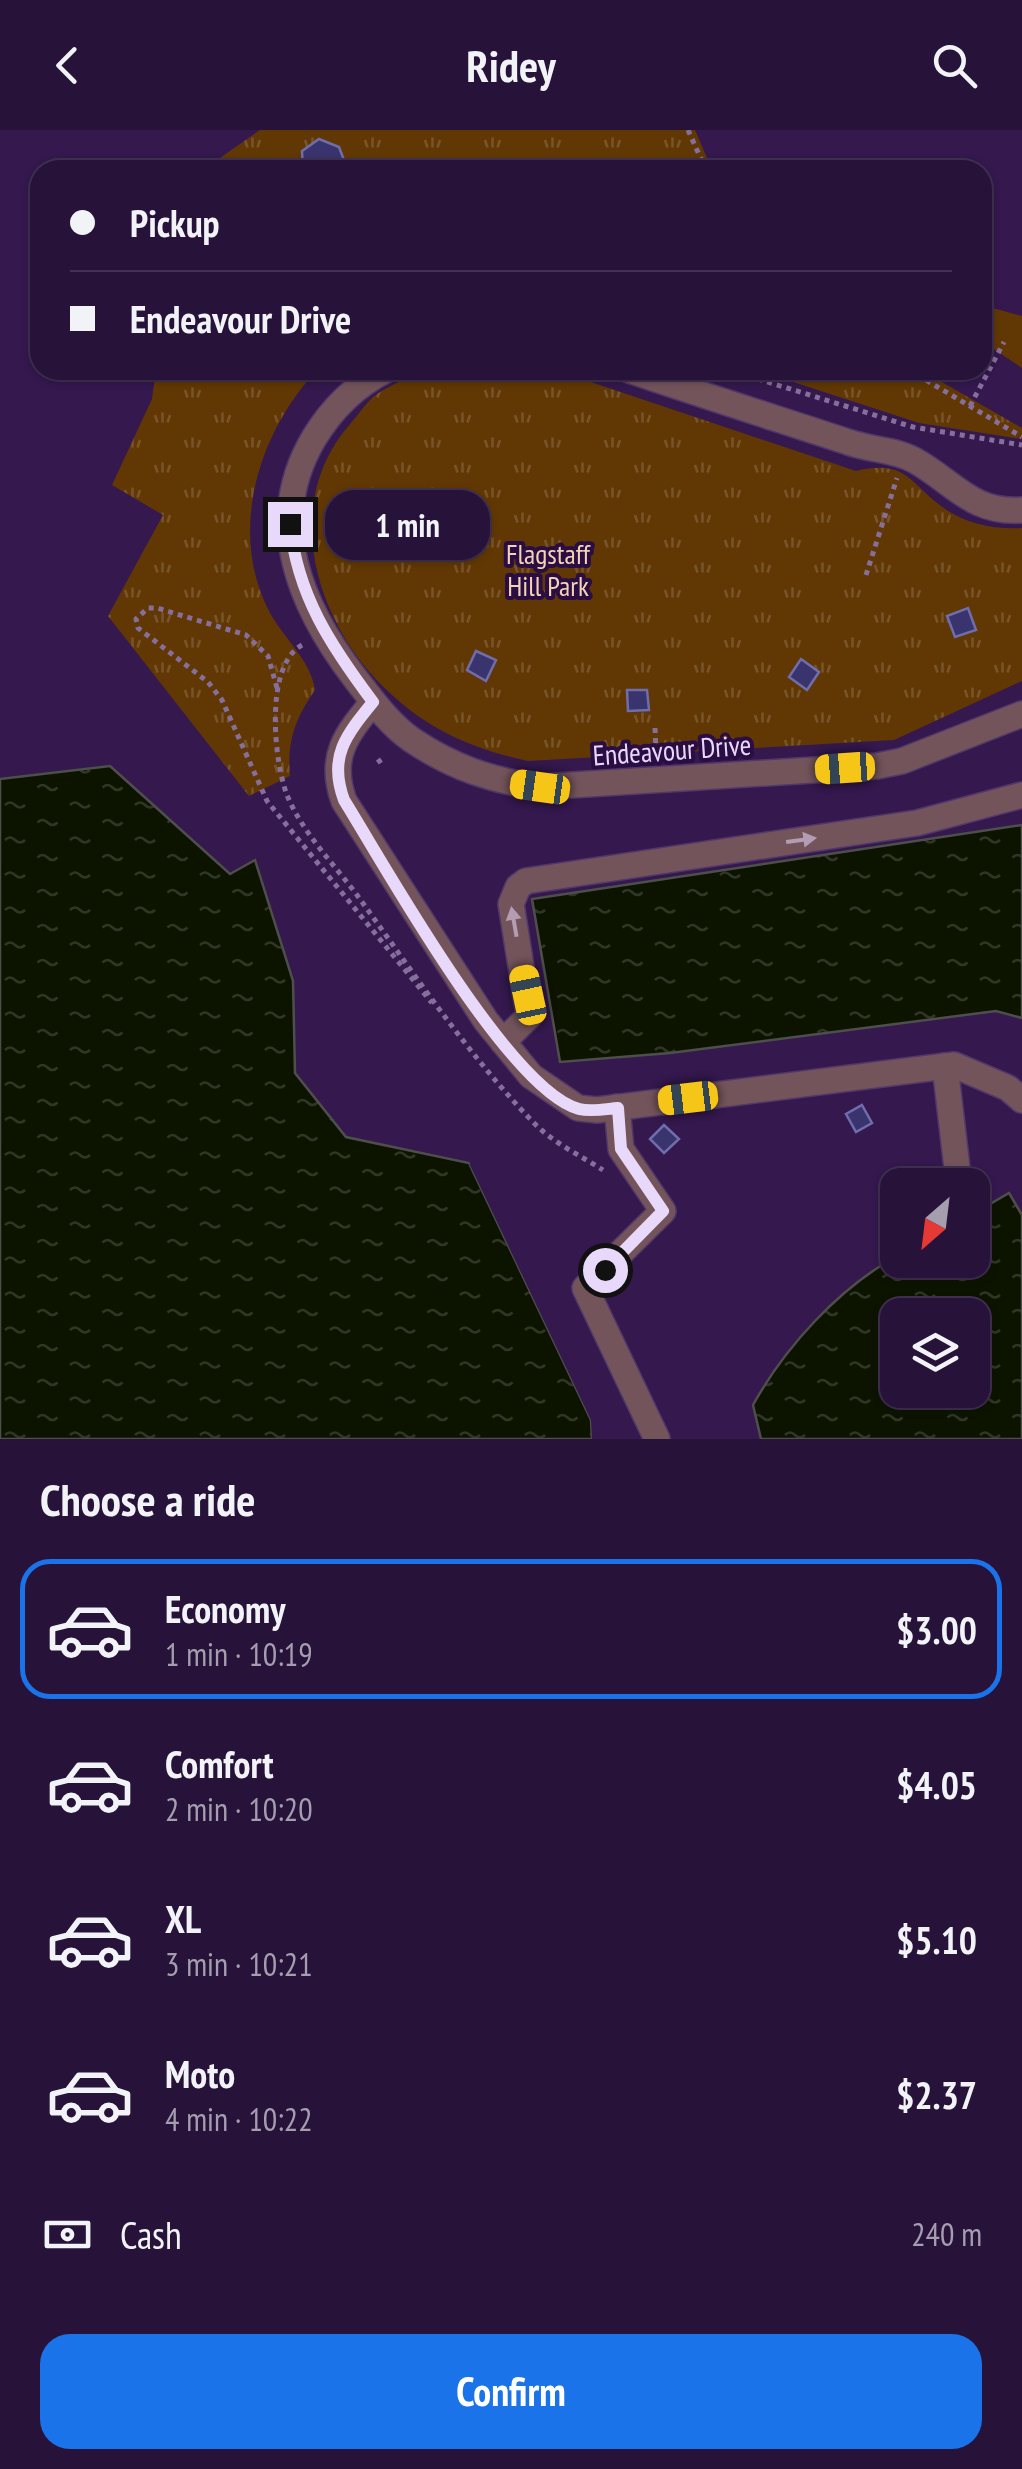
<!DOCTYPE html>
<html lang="en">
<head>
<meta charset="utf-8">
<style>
  :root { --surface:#27123a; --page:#332045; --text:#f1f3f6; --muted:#a49eaf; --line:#433254; --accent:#1a73e8 }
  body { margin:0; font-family:"PT Sans Narrow",sans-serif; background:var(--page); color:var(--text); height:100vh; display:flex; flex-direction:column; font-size:38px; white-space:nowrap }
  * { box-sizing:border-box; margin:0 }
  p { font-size:32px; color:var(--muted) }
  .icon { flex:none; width:55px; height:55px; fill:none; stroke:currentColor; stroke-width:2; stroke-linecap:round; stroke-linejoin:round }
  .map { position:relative; height:1309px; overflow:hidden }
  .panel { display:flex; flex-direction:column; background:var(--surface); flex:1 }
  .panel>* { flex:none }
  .top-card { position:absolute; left:30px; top:30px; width:962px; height:220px; border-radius:30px; box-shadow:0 2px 8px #0004,0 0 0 2px var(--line); display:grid; align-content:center; height:220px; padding:0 40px; background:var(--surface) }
  .needle { width:65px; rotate:208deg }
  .controls { position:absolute; left:880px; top:1038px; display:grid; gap:20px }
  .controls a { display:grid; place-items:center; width:110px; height:110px; border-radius:20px; background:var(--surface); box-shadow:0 2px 8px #0004,0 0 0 2px var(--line); font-size:50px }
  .end { position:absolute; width:45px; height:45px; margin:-22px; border:12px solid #e8d9fb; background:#111; box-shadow:0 0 0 5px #111 }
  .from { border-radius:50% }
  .bubble { position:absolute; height:70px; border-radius:30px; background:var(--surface); box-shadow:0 2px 8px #0004,0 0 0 2px var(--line); font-size:32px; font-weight:800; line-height:70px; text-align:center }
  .car { position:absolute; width:30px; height:60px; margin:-30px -15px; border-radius:12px; box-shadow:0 0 8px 2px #0007; background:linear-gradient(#f5c518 24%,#345 0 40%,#f5c518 0 76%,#345 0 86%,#f5c518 0) }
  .top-card b { display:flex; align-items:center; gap:35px; height:95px; font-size:38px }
  .top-card b+b { border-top:2px solid var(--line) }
  .top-card i { width:25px; height:25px; background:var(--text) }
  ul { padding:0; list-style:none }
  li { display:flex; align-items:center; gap:30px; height:140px; margin:0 20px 15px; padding:0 20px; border:5px solid transparent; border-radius:30px }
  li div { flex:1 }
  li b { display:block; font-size:38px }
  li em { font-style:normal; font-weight:800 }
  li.on { border-color:var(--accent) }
  li>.icon { width:90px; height:90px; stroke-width:1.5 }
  h2 { padding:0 40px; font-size:45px; line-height:120px }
  .pay { display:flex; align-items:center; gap:25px; height:110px; padding:0 40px; font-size:38px }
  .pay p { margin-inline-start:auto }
  .button { display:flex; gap:20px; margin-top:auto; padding:20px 40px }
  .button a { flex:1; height:115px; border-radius:30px; background:var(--accent); color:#fff; font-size:40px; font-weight:800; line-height:115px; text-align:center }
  header { display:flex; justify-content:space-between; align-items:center; height:130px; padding:0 40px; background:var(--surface); font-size:45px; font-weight:800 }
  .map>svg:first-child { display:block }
</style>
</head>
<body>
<header><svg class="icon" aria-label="back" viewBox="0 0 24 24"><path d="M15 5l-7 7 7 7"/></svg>Ridey<svg class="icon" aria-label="search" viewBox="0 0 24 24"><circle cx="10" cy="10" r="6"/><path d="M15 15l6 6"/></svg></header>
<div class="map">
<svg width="1022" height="1309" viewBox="0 0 1022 1309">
  <defs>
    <pattern id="park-tufts" width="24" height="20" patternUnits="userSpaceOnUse" patternTransform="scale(2.5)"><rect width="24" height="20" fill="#613804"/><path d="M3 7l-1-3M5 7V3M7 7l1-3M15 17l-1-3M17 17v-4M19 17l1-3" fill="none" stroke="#78542a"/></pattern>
    <pattern id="water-ripples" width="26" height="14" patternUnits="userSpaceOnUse" patternTransform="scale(2.5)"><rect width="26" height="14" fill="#0c1400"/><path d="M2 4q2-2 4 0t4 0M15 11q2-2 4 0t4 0" fill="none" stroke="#2f3626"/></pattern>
  </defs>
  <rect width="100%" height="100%" fill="#34184e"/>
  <!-- grass -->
  <polygon fill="#613804" points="982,175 1022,186 1022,238 983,212"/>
  <!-- park -->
  <g fill="url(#park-tufts)">
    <polygon points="260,0 695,0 712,40 211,40 210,35"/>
    <path d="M156,240H317C258,303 228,402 269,481C283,508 311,530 315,560C295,589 287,611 290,646L249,666L108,486L163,385L112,355L152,269Z"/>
    <path d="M425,240H555L856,341C908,329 908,353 945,379C966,394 997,400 1022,398V551L894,610L528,631C476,620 431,601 392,565C316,497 278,375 351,293C359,284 367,271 377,264C391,254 410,248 425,240Z"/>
    <polygon points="757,240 921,240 1022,298 1022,309 919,293"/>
  </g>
  <!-- water -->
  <g fill="url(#water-ripples)" stroke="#4e4f4b" stroke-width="2.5" fill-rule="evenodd">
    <polygon points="110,636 230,744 255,730 293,851 295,943 346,1007 469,1033 591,1290 592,1309 0,1309 0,649"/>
    <polygon points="1022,695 1022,888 996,881 670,923 560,932 532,769"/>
    <path d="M1009,1063L1022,1085V1309H761L753,1275C785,1217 839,1158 897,1126L898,1130H972L973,1084ZM972,1185V1260H898V1185Z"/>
  </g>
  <!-- pier -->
  <polygon fill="#34184e" points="469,1033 477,1038 595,1288 597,1309 592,1309 591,1290"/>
  <!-- building -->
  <g fill="#3a346e" stroke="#6f6dac" stroke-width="2.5">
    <polygon points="319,9 339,17 344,30 341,40 303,40 302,21"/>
    <polygon points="968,478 976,500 955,507 947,486"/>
    <polygon points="476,521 496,530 486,551 467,540"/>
    <polygon points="801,529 819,542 807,560 789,547"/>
    <polygon points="627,560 647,560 649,580 628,581"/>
    <polygon points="862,975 872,993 856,1002 846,984"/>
    <polygon points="664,995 679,1009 664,1023 650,1009"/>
  </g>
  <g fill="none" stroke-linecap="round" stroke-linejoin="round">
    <!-- minor casing -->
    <g stroke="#51376a" stroke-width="28">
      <g id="minor">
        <path d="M386,240C356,255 331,280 314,308C264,392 300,476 355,548C372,570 389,594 412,610C452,637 492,651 540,657L877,636L902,631L1022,584"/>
        <path d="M629,240C702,265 775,288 848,312C870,320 894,319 914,330C954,352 972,384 1022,380"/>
        <path d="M373,572C346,605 328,627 344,671L486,891L531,946L578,978L597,980L954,935L1008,958L1022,970"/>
        <polyline points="503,912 529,886 511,774 518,757 526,751 917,693 1022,665"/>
        <polyline points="945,936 959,1055"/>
        <polyline points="617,977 621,1019 663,1081 585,1158 657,1309"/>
      </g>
    </g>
    <!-- path -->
    <g stroke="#856f9c" stroke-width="5" stroke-dasharray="5 5" stroke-linecap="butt">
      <polyline points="688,0 706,40"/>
      <polyline points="729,240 913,297 1022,315"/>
      <polyline points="909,240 1022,307"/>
      <polyline points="970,276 1004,212"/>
      <polyline points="866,445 897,348"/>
      <path d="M302,515C264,536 274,631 287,665C302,702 333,733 357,765C413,842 467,924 534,993C552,1012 581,1026 603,1040"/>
      <polyline points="277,558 268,526 246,505 157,478 148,478 136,489 138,498 208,552 222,570 267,671 432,873"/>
      <polyline points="655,598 656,625"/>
      <polyline points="378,629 382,635"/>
    </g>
    <!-- minor -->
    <use href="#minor" stroke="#74545b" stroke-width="25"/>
  </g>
  <!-- one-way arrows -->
  <defs><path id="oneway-solid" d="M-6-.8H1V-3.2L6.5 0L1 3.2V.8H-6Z" transform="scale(2.5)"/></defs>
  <g fill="#b49db3">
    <use href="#oneway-solid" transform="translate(801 710) rotate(-8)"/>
    <use href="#oneway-solid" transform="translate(514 792) rotate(-100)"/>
  </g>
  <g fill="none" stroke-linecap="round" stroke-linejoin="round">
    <!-- route -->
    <path stroke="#e8d9fb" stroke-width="12" d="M290,394C297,465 331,516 373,572C346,605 328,627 344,670C385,736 509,960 579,979C591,982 606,979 618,978L621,1019L663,1081L605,1140"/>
  </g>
  <g text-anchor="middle" stroke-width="8" stroke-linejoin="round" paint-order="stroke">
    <!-- park labels -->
    <g font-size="28" fill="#f4d3b5" stroke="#2a0d43">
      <text x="548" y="434">Flagstaff<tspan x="548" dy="32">Hill Park</tspan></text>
    </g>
    <!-- street labels -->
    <g font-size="28" fill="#e8d9fb" stroke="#2a0d43">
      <text transform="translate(672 620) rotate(-4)" y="10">Endeavour Drive</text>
    </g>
  </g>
</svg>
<div class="controls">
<a><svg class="needle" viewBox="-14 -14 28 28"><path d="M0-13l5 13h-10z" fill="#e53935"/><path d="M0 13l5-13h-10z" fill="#a49eaf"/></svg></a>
<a><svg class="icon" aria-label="layers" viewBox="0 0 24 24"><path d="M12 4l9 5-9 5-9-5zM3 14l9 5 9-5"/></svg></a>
</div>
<i class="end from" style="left:605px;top:1140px"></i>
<i class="end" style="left:290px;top:394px"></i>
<div class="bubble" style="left:325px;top:360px;width:165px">1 min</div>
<i class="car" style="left:845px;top:638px;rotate:266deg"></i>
<i class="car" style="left:540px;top:657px;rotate:278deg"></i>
<i class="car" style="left:528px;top:865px;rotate:348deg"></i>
<i class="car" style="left:688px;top:968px;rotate:263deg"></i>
<div class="top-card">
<b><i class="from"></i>Pickup</b>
<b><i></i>Endeavour Drive</b>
</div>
</div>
<section class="panel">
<h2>Choose a ride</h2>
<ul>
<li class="on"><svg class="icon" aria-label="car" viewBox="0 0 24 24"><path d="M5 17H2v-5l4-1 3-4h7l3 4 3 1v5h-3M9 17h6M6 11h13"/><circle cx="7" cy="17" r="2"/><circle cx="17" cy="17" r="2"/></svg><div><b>Economy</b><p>1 min · 10:19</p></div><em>$3.00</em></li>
<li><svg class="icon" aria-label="car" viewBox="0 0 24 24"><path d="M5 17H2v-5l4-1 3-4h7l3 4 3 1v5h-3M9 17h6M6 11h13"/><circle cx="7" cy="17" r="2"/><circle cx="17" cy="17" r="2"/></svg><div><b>Comfort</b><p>2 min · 10:20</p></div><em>$4.05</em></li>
<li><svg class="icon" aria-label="car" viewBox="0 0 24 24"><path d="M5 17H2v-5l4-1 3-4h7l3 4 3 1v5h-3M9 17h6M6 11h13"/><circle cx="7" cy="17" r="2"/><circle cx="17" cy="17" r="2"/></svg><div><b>XL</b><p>3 min · 10:21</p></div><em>$5.10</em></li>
<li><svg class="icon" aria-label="car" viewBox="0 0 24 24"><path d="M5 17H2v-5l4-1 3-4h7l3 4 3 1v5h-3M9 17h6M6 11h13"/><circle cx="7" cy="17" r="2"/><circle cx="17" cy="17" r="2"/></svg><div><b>Moto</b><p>4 min · 10:22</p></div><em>$2.37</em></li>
</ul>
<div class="pay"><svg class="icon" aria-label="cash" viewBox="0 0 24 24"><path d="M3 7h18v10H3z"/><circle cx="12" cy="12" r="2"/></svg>Cash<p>240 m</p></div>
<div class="button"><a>Confirm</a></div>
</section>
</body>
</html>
